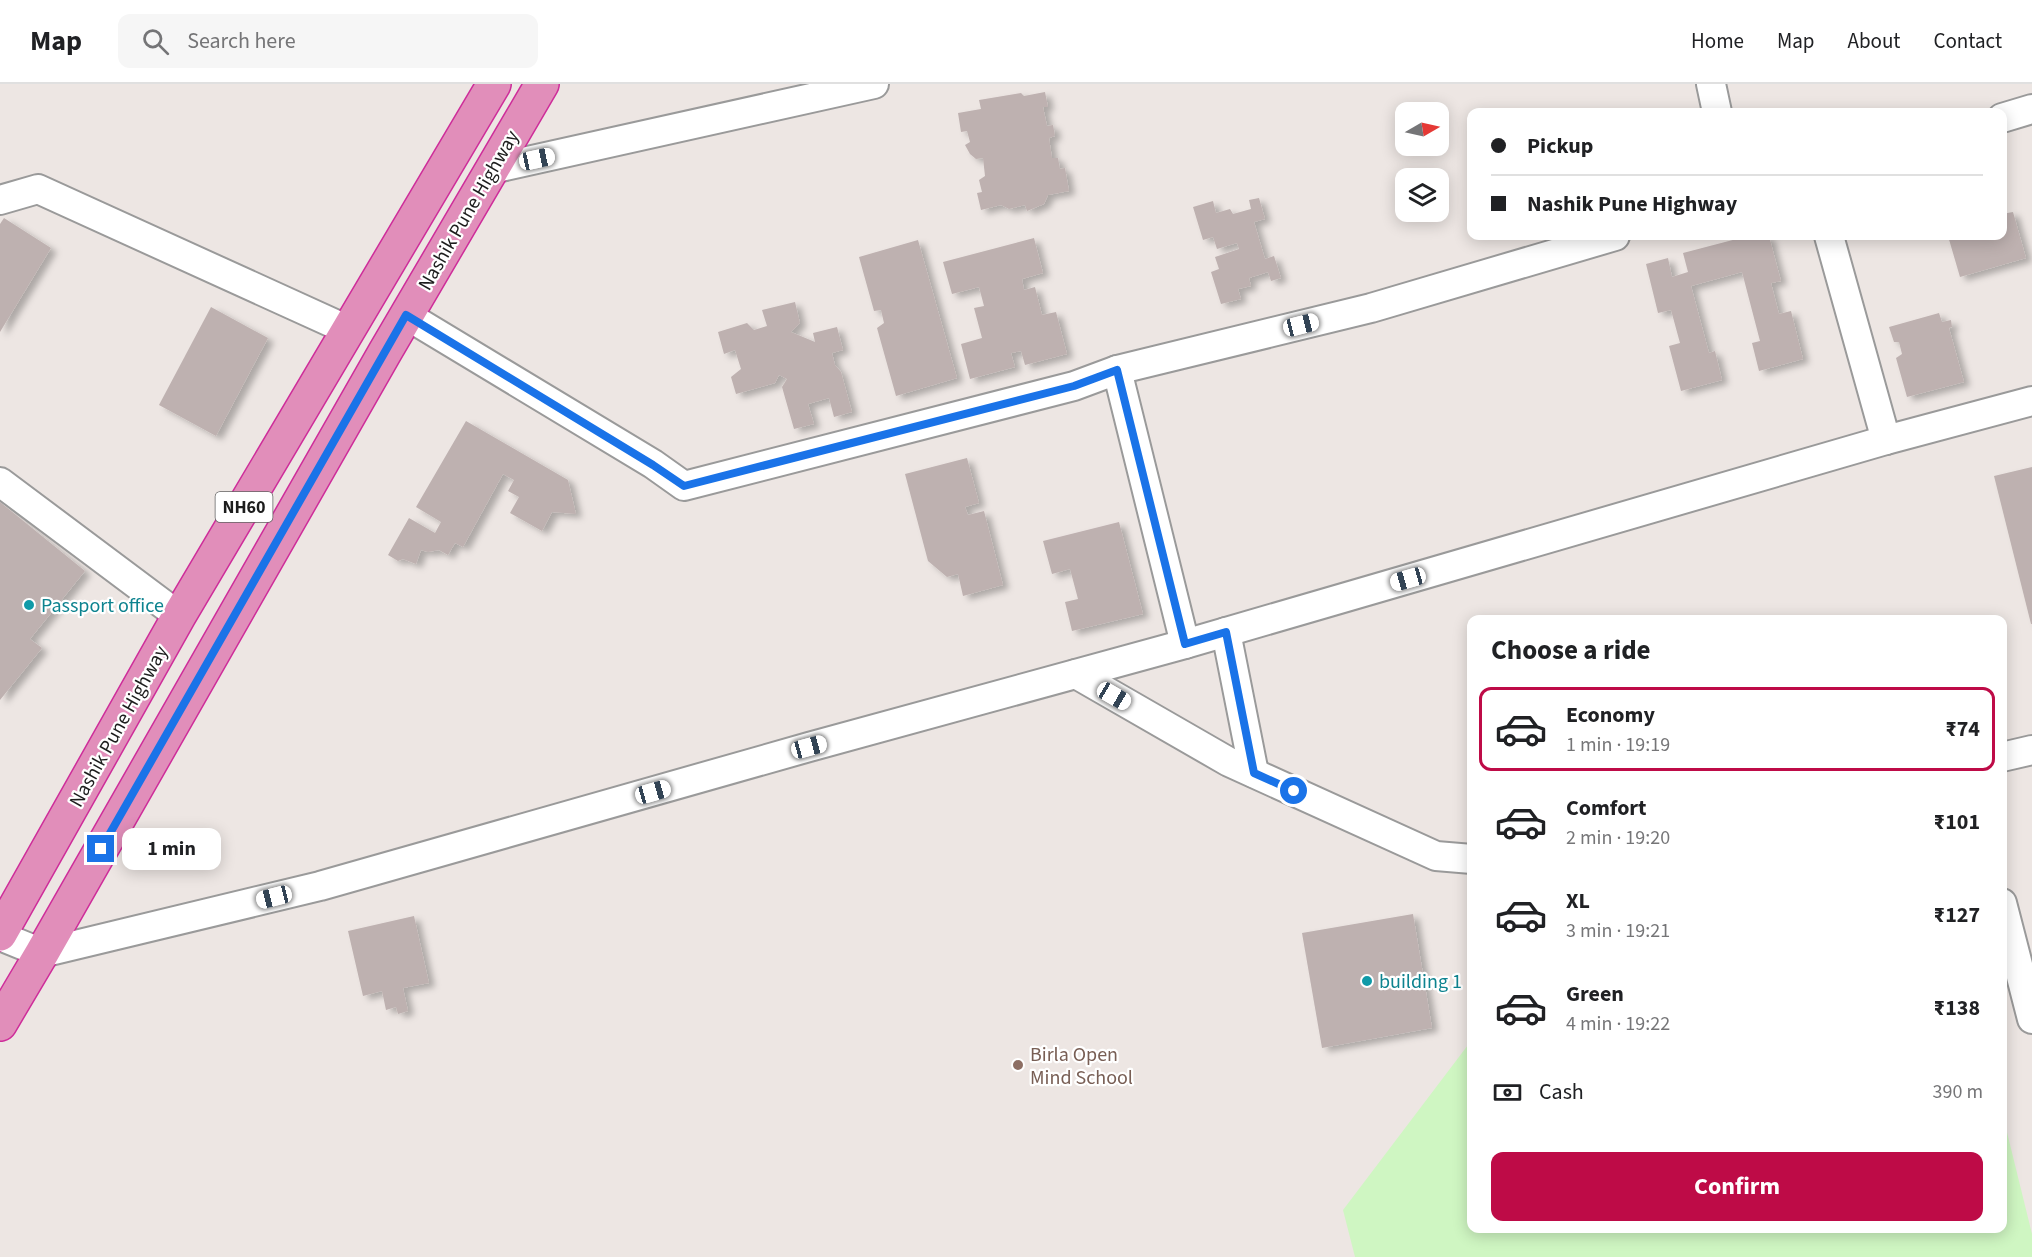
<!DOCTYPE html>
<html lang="en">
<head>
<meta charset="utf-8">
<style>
  :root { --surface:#fff; --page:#f6f6f6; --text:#202124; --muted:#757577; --line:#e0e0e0; --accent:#be0b47 }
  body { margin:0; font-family:"Source Sans 3",sans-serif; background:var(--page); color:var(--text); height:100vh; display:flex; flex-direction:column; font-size:22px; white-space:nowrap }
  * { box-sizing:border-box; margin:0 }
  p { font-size:20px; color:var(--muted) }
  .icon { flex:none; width:33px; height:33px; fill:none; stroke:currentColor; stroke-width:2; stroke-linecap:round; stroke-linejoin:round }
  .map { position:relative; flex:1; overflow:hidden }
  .sheet { position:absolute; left:1467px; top:531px; width:540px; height:618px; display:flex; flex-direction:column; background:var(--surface); border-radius:12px; box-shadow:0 3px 15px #0003 }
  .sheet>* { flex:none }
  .top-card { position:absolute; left:1467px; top:24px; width:540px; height:132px; border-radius:12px; box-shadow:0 3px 15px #0003; display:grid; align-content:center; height:132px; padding:0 24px; background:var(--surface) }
  .needle { width:39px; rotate:81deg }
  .buttons { position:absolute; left:1395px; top:18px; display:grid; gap:12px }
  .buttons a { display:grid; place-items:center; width:54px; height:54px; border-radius:12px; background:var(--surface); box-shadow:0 3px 15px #0003; font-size:30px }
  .end { position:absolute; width:27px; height:27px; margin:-14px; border:8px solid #1a73e8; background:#fff; box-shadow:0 0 0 3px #fff }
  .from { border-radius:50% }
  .bubble { position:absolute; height:42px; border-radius:12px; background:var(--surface); box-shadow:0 3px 15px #0003; font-size:20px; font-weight:700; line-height:42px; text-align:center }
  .car { position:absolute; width:18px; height:36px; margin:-18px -9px; border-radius:8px; box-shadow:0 0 4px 2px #0007; background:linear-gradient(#fff 24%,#345 0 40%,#fff 0 76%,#345 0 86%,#fff 0) }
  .top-card b { display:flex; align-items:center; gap:21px; height:57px; font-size:22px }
  .top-card b+b { border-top:2px solid var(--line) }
  .top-card i { width:15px; height:15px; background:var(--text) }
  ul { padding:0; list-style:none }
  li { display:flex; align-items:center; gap:18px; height:84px; margin:0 12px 9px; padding:0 12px; border:3px solid transparent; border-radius:12px }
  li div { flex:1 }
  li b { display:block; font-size:22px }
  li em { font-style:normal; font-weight:700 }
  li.selected { border-color:var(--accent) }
  li>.icon { width:54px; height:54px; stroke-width:1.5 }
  h2 { padding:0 24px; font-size:27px; line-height:72px }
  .pay { display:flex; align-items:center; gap:15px; height:66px; padding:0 24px; font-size:22px }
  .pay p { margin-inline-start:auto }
  .action { display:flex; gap:12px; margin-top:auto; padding:12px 24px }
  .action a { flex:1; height:69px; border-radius:12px; background:var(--accent); color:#fff; font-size:24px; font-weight:700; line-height:69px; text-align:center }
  header { display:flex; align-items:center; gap:36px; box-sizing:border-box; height:84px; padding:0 30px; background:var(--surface); border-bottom:2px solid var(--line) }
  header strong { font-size:28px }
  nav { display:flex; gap:33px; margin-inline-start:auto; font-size:21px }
  .search { width:420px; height:54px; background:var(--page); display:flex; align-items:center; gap:15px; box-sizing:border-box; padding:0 21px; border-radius:12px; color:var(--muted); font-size:22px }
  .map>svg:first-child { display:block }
</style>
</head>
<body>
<header>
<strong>Map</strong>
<div class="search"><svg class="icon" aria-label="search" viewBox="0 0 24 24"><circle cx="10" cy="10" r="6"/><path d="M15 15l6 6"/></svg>Search here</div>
<nav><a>Home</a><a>Map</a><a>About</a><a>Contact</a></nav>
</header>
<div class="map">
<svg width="2032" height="1173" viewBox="0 0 2032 1173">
  <defs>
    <filter id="shadow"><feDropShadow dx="6" dy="4" stdDeviation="3" flood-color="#0004"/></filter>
  </defs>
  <rect width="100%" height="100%" fill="#ede6e3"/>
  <!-- park -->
  <polygon fill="#cff6c2" points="1471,957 1472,1144 2002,1144 2003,1032 2032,1150 2032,1173 1355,1173 1343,1126"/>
  <!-- building -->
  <g fill="#beb1b0" filter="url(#shadow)">
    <polygon points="1045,8 1048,23 1043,23 1047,42 1053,41 1055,52 1049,54 1052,74 1058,74 1060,85 1065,84 1069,107 1048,111 1044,120 1027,127 1025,121 1009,125 1001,121 981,126 977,109 982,108 979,96 985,92 983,74 976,75 970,70 965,61 970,58 967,47 961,48 958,29 981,25 979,16 1021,9 1024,12"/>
    <polygon points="1259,114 1265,135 1254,138 1265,175 1274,172 1281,194 1271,197 1268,188 1249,194 1251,202 1238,205 1241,215 1221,220 1211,188 1219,185 1215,173 1239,165 1237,159 1217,165 1213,153 1203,156 1193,123 1213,117 1216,129 1230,125 1233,130 1251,125 1249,116"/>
    <polygon points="2013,128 2026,174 1960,193 1948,152 2002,152 2002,130"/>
    <polygon points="4,134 51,164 0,248 0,140"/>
    <polygon points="1748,152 1769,152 1781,197 1771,199 1779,230 1791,227 1803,275 1759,287 1752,259 1760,257 1742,188 1691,202 1709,269 1715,267 1722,296 1681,307 1669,262 1680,259 1671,226 1658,229 1646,180 1668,174 1672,193 1688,188 1683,169"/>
    <polygon points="1034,154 1043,189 1022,195 1024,206 1035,203 1042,231 1056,228 1067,270 1025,281 1021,267 1011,269 1015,283 970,295 961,260 982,254 974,224 984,222 979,203 952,210 943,178"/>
    <polygon points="918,156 957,294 896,312 877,244 884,239 881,226 874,227 859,173"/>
    <polygon points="795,218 800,239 791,248 815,258 813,249 837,243 843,266 832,269 835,281 841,288 852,328 834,333 829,314 808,320 814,340 794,345 782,303 787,295 779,291 775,299 736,310 731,293 741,285 735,266 724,270 718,248 747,239 754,246 767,242 762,226"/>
    <polygon points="211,223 268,254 216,352 159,321"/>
    <polygon points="1939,229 1942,238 1951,236 1952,243 1949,244 1964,298 1907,313 1896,274 1902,270 1899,258 1894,258 1889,243"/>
    <polygon points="466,337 568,396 576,430 552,428 542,447 510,429 519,413 508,407 514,396 503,390 463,463 455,459 448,471 439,466 428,468 421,466 416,480 403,475 398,477 388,471 409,434 435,449 441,438 416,423"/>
    <polygon points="967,374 979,419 965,423 968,431 984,427 1003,501 963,512 958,490 947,493 928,477 905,390"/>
    <polygon points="2032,383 2032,540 2031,540 1994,392"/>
    <polygon points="0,418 85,487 30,555 42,564 0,616"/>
    <polygon points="1119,438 1143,530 1072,547 1065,518 1078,515 1070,485 1052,490 1043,457"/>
    <polygon points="1413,830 1432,944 1322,964 1302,849"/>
    <polygon points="414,832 429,899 403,904 408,927 398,930 396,923 386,926 382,907 363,912 348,847"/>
  </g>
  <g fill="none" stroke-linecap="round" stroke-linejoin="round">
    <!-- street casing -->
    <g stroke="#9a9a9a" stroke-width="32">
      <g id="street">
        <polyline points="1711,0 1717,28"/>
        <polyline points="2002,34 2032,25"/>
        <polyline points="492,85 874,0"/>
        <polyline points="0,116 38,105 348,246"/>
        <polyline points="1829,152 1886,356"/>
        <polyline points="406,231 653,380 684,402 1074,302 1117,286 1371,224 1615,152"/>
        <polyline points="1117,286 1185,560"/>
        <polyline points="0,398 179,532"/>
        <polyline points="1226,548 1254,689"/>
        <polyline points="1076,590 1229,678 1436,772 1472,775"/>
        <polyline points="2002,673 2032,666"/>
        <polyline points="2002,819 2032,935"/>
        <polyline points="0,852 42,869 320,802 809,663 1185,560 1886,356 2032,317"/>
      </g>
    </g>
    <!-- highway casing -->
    <g stroke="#ce2d9a" stroke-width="36">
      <g id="highway">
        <polyline points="0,850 179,532 494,0"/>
        <polyline points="0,940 42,869 385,268 542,0"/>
      </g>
    </g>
    <!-- street -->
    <use href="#street" stroke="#fff" stroke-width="28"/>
    <!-- highway -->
    <use href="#highway" stroke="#e18eba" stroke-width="33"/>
  </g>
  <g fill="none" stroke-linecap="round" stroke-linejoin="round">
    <!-- route -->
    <polyline stroke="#1a73e8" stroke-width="8" points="101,765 406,231 653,381 684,402 1074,302 1117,286 1185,560 1226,548 1254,689 1294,707"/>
  </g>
  <!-- markers -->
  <g fill="#0f9aa8" stroke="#fff" stroke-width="2">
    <circle cx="29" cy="521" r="6"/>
    <circle cx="1367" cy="897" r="6"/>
  </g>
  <circle fill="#8d6e63" stroke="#fff" stroke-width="2" cx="1018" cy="981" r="6"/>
  <g text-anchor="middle" stroke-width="4.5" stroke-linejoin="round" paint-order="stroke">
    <!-- shield labels -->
    <rect fill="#fff" stroke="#616161" stroke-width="1.5" x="215.5" y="408" width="57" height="30" rx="4.5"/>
    <g font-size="18" font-weight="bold" fill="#1d1d1d">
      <text x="244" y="429">NH60</text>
    </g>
    <!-- street labels -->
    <g font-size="20" fill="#1d1d1d" stroke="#fff">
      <text transform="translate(468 126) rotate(-60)" y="7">Nashik Pune Highway</text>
      <text transform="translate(118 642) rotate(-61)" y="7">Nashik Pune Highway</text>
    </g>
    <!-- culture labels -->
    <g font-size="20" fill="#0d838f" stroke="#fff" text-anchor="start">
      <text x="41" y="528">Passport office</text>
      <text x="1379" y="904">building 1</text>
    </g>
    <!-- education labels -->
    <g font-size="20" fill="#785e54" stroke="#fff" text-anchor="start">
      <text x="1030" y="977">Birla Open<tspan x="1030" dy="23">Mind School</tspan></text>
    </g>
  </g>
</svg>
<div class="buttons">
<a><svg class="needle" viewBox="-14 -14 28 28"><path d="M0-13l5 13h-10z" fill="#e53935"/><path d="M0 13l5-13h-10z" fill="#757577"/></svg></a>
<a><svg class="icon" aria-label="layers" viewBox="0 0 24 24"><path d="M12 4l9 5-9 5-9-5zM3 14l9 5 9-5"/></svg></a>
</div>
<i class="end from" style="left:1294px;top:707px"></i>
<i class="end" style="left:101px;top:765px"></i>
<div class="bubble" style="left:122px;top:744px;width:99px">1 min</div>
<i class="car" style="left:537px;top:75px;rotate:78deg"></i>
<i class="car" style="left:1301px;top:241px;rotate:76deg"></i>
<i class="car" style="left:1408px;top:495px;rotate:254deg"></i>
<i class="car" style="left:1114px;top:612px;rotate:120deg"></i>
<i class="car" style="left:809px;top:663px;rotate:75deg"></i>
<i class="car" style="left:653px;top:708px;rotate:74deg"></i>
<i class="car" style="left:274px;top:813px;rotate:256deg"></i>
<div class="top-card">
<b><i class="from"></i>Pickup</b>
<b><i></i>Nashik Pune Highway</b>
</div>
<section class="sheet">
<h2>Choose a ride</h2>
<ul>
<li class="selected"><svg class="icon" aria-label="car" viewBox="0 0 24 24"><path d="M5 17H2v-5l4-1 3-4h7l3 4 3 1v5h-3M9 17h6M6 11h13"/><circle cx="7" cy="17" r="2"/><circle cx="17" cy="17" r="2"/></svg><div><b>Economy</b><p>1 min · 19:19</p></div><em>₹74</em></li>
<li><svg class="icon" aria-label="car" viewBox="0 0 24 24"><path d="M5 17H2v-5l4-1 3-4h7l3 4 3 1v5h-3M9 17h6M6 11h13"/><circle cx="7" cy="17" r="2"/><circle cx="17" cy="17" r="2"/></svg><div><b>Comfort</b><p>2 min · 19:20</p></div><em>₹101</em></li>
<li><svg class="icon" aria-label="car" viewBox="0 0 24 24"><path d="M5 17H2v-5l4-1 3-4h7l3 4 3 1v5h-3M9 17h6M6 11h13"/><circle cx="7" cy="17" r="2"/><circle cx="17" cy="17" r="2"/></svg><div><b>XL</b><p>3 min · 19:21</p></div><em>₹127</em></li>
<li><svg class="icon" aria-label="car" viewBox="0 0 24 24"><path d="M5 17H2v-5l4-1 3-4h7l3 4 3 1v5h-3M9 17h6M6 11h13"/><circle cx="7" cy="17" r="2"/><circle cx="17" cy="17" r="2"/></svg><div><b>Green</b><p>4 min · 19:22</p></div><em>₹138</em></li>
</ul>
<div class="pay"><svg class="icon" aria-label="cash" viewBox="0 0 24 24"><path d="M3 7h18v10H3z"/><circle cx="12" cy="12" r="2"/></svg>Cash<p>390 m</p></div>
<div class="action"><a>Confirm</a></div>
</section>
</div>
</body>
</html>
